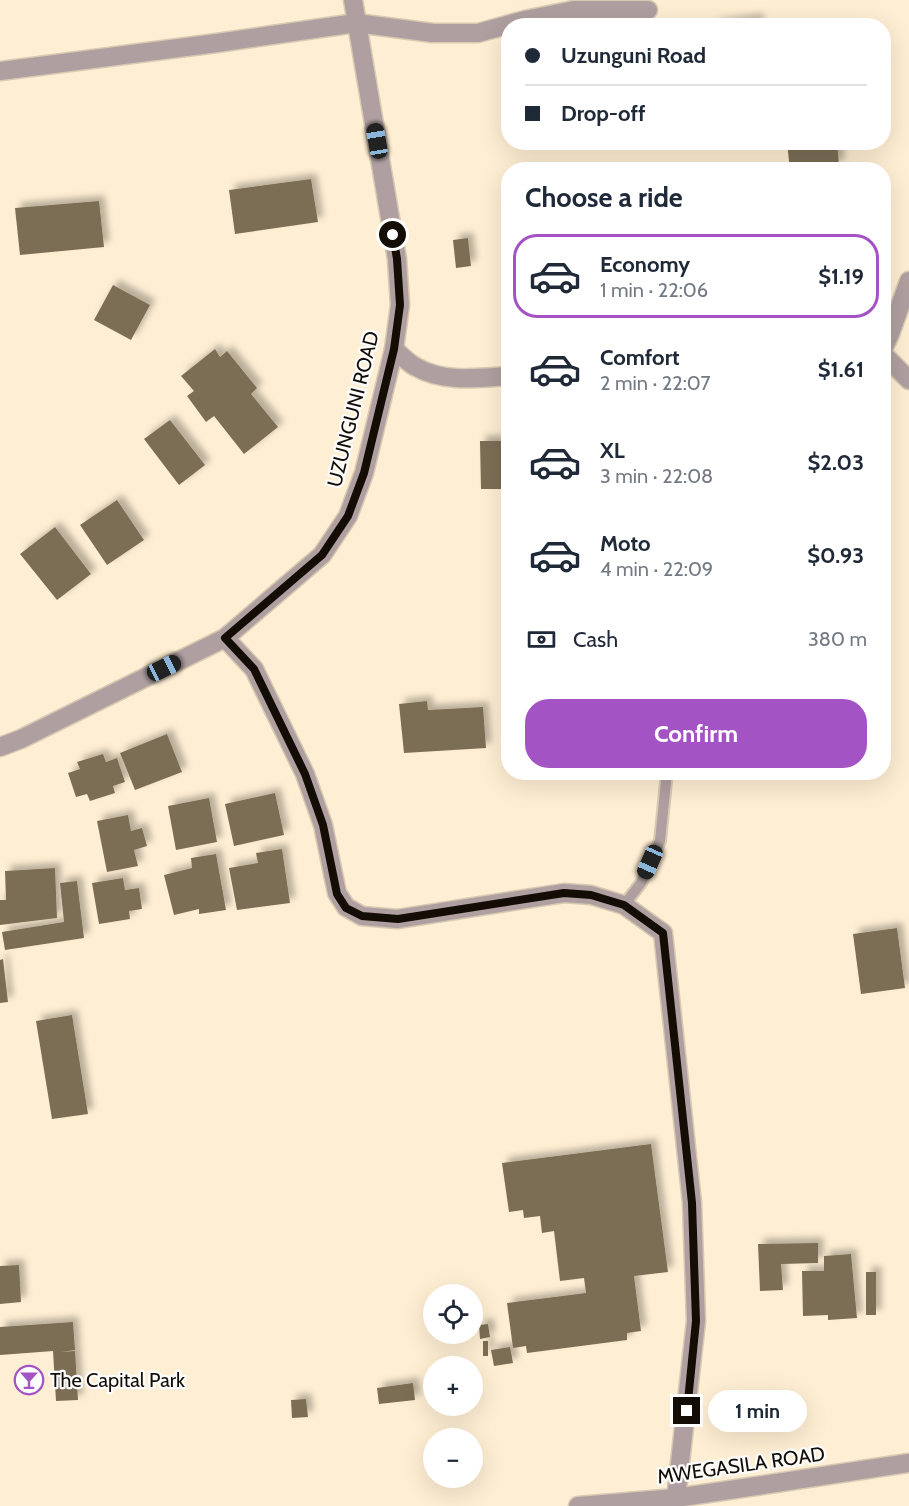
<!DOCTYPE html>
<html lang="en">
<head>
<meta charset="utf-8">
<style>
  :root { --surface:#fff; --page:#f6f6f7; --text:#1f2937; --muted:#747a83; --line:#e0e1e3; --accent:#a353c4 }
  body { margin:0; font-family:Cabin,sans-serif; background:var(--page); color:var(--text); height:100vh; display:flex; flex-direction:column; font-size:22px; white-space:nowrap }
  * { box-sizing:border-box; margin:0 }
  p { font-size:20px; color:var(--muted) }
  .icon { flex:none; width:33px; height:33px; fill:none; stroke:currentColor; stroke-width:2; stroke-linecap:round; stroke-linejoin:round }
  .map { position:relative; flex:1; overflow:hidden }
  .side { position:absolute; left:501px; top:162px; width:390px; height:618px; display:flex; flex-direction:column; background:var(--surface); border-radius:24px; box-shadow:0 6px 24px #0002 }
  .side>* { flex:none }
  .banner { position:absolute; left:501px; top:18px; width:390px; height:132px; border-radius:24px; box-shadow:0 6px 24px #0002; display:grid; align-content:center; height:132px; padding:0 24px; background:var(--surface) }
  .buttons { position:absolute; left:423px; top:1284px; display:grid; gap:12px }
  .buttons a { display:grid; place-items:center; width:60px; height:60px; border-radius:50%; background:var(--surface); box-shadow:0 6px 24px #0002; font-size:30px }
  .end { position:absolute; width:27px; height:27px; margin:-14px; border:8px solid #130d05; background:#fff; box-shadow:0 0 0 3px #fff }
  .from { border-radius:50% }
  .bubble { position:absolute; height:42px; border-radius:21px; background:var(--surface); box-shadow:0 6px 24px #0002; font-size:20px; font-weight:700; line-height:42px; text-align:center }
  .car { position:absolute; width:18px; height:36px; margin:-18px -9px; border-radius:8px; box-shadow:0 0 4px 2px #0007; background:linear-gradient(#222 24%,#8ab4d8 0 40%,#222 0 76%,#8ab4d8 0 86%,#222 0) }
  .banner b { display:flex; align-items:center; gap:21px; height:57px; font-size:22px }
  .banner b+b { border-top:2px solid var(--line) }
  .banner i { width:15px; height:15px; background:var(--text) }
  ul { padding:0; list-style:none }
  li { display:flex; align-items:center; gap:18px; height:84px; margin:0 12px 9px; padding:0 12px; border:3px solid transparent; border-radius:24px }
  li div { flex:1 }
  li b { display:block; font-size:22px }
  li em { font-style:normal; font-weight:700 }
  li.current { border-color:var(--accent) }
  li>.icon { width:54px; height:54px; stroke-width:1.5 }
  h2 { padding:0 24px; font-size:27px; line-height:72px }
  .pay { display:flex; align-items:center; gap:15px; height:66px; padding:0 24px; font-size:22px }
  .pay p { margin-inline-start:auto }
  .cta { display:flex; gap:12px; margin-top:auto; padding:12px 24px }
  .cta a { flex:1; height:69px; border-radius:24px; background:var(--accent); color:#fff; font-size:24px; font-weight:700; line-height:69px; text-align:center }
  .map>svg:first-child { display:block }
</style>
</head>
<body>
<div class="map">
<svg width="909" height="1506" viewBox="0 0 909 1506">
  <defs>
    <filter id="shadow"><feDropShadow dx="5.5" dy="-5.5" stdDeviation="3" flood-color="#0004"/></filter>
  </defs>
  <rect width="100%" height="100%" fill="#feeed3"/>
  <!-- building -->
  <g fill="#7c6e55" filter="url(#shadow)">
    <polygon points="758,19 758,26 715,26 714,24"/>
    <polygon points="787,142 837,142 839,165 790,170"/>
    <polygon points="311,179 318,222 235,234 229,190"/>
    <polygon points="99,201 104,247 20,255 15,208"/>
    <polygon points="468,238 471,266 456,268 453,240"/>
    <polygon points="113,285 150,305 131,340 94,320"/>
    <polygon points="215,349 220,357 227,351 257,388 251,394 278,427 244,454 214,416 206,422 187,396 194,391 181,376"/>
    <polygon points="170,420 205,465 179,485 144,439"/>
    <polygon points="480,441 508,441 508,489 481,489"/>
    <polygon points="117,500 144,540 107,565 80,525"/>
    <polygon points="55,527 91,574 57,600 20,554"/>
    <polygon points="427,701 428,710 483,707 486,748 404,753 399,704"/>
    <polygon points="167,734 182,772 135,790 120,753"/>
    <polygon points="103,754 106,762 117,758 125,782 113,786 115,793 90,801 87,794 76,797 68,773 80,769 77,762"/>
    <polygon points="275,793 284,835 234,846 225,804"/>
    <polygon points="209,798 217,842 176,850 168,806"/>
    <polygon points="128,815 131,831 142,828 147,846 134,850 138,866 107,872 97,821"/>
    <polygon points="282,849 290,903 237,910 229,868 258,863 256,853"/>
    <polygon points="216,854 226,910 199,914 199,909 174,915 164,875 192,868 191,858"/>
    <polygon points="55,868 57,918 0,925 0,900 6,900 5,871"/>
    <polygon points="123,878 125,890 139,888 142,909 129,911 130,919 99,924 92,883"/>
    <polygon points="77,881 84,938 5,950 2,932 64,922 60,883"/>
    <polygon points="897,928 905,988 861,994 853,934"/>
    <polygon points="3,959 8,1002 0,1003 0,960"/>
    <polygon points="72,1015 88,1114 52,1119 36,1021"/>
    <polygon points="651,1144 668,1272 634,1276 641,1331 627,1333 627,1340 527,1353 526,1346 513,1348 507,1303 586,1293 584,1278 560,1281 554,1231 542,1233 540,1216 524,1218 523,1210 509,1212 502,1163"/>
    <polygon points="818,1243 818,1263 781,1264 783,1290 760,1291 758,1244"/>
    <polygon points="851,1254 857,1318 828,1320 828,1315 803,1316 802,1271 824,1271 824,1256"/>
    <polygon points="19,1265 21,1302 0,1304 0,1266"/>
    <rect x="866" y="1272" width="10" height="43"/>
    <polygon points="73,1322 75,1350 61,1352 75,1351 78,1400 56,1401 53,1351 0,1355 0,1327"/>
    <polygon points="488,1324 490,1337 480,1339 479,1325"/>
    <rect x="483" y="1341" width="5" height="15"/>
    <polygon points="510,1347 513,1363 494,1366 491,1350"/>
    <polygon points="413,1383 415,1400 379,1404 377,1388"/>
    <polygon points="306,1399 308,1417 292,1418 291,1400"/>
  </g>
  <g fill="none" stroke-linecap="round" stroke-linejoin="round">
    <!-- service casing -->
    <g stroke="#d8cab2" stroke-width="14">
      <polyline id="service" points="624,905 641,883 660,841 667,772"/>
    </g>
    <!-- minor casing -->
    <g stroke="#d8cab2" stroke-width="21">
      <g id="minor">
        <polyline points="0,71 217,43 356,23 433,33 478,33 525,20 574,10 648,10"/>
        <polyline points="884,347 890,334 909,281"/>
        <path d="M394,349C401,355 408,363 416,367C444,383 478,378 508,376"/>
        <polyline points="884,355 909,380"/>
        <polyline points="225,638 254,669 305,774 323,825 337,893 346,907 362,916 397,919 564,893 591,895 624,905 663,933 692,1203 696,1321 676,1498"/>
        <polyline points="0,747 21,739 225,638 322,555 348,516 364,473 394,349 400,305 397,259 353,0"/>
      </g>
    </g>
    <!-- tertiary casing -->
    <g stroke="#d8cab2" stroke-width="21">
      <polyline id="tertiary" points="578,1506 676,1498 909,1463"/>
    </g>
    <!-- service -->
    <use href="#service" stroke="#af9fa0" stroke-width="10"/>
    <!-- minor -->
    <use href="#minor" stroke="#af9fa0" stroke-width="18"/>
    <!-- tertiary -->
    <use href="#tertiary" stroke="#af9fa0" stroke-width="18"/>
  </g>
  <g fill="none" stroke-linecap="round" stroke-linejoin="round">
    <!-- route -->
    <polyline stroke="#130d05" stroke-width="8" points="393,235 397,259 400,305 394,349 364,473 348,516 322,555 225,638 254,669 305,774 323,825 337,894 346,908 362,916 398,919 564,893 591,895 624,905 663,933 692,1203 696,1321 687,1411"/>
  </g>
  <!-- icons -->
  <defs>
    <g id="bar-ring" transform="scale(1.5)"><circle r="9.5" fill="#fdfdfd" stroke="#a353c4" stroke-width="1.5"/><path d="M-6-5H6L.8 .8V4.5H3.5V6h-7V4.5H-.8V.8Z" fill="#a353c4"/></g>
  </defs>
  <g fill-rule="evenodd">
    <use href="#bar-ring" x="29" y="1380"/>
  </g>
  <g text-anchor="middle" stroke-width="4.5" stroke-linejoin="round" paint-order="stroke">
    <!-- street labels -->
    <g font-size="20" fill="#130d05" stroke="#fdfdfd">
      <text transform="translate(353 409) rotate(-76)" y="7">UZUNGUNI ROAD</text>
      <text transform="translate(741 1465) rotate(-8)" y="7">MWEGASILA ROAD</text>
    </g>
    <!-- poi labels -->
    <g font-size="20" fill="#130d05" stroke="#fdfdfd" text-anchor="start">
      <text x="50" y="1387">The Capital Park</text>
    </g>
  </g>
</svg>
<div class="buttons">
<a><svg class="icon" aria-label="locate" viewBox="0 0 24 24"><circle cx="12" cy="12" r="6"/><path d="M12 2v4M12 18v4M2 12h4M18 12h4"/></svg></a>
<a>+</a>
<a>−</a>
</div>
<i class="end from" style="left:393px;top:235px"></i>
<i class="end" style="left:687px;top:1411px"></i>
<div class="bubble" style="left:708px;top:1390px;width:99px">1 min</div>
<i class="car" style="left:377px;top:141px;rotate:350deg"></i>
<i class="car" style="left:164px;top:668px;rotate:64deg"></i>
<i class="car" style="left:650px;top:862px;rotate:204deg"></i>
<div class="banner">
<b><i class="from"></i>Uzunguni Road</b>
<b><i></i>Drop-off</b>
</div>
<section class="side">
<h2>Choose a ride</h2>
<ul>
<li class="current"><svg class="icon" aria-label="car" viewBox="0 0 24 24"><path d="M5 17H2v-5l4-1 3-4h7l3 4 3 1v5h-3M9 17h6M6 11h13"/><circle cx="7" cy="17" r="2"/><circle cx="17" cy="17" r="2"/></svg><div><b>Economy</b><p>1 min · 22:06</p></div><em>$1.19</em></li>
<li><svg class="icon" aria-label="car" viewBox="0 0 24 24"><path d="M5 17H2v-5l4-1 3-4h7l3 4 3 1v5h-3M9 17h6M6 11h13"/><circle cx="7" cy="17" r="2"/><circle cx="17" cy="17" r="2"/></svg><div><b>Comfort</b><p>2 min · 22:07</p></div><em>$1.61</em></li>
<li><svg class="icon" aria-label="car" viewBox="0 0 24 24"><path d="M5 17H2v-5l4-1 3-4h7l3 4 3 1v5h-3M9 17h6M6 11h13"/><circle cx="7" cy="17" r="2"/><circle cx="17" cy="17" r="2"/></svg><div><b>XL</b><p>3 min · 22:08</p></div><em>$2.03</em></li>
<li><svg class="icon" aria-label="car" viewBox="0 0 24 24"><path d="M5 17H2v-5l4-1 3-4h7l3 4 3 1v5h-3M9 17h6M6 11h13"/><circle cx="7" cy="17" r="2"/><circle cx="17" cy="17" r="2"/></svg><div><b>Moto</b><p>4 min · 22:09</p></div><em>$0.93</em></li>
</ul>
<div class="pay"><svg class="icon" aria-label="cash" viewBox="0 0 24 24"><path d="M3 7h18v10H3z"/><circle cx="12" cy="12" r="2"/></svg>Cash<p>380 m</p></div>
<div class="cta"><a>Confirm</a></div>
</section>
</div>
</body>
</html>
